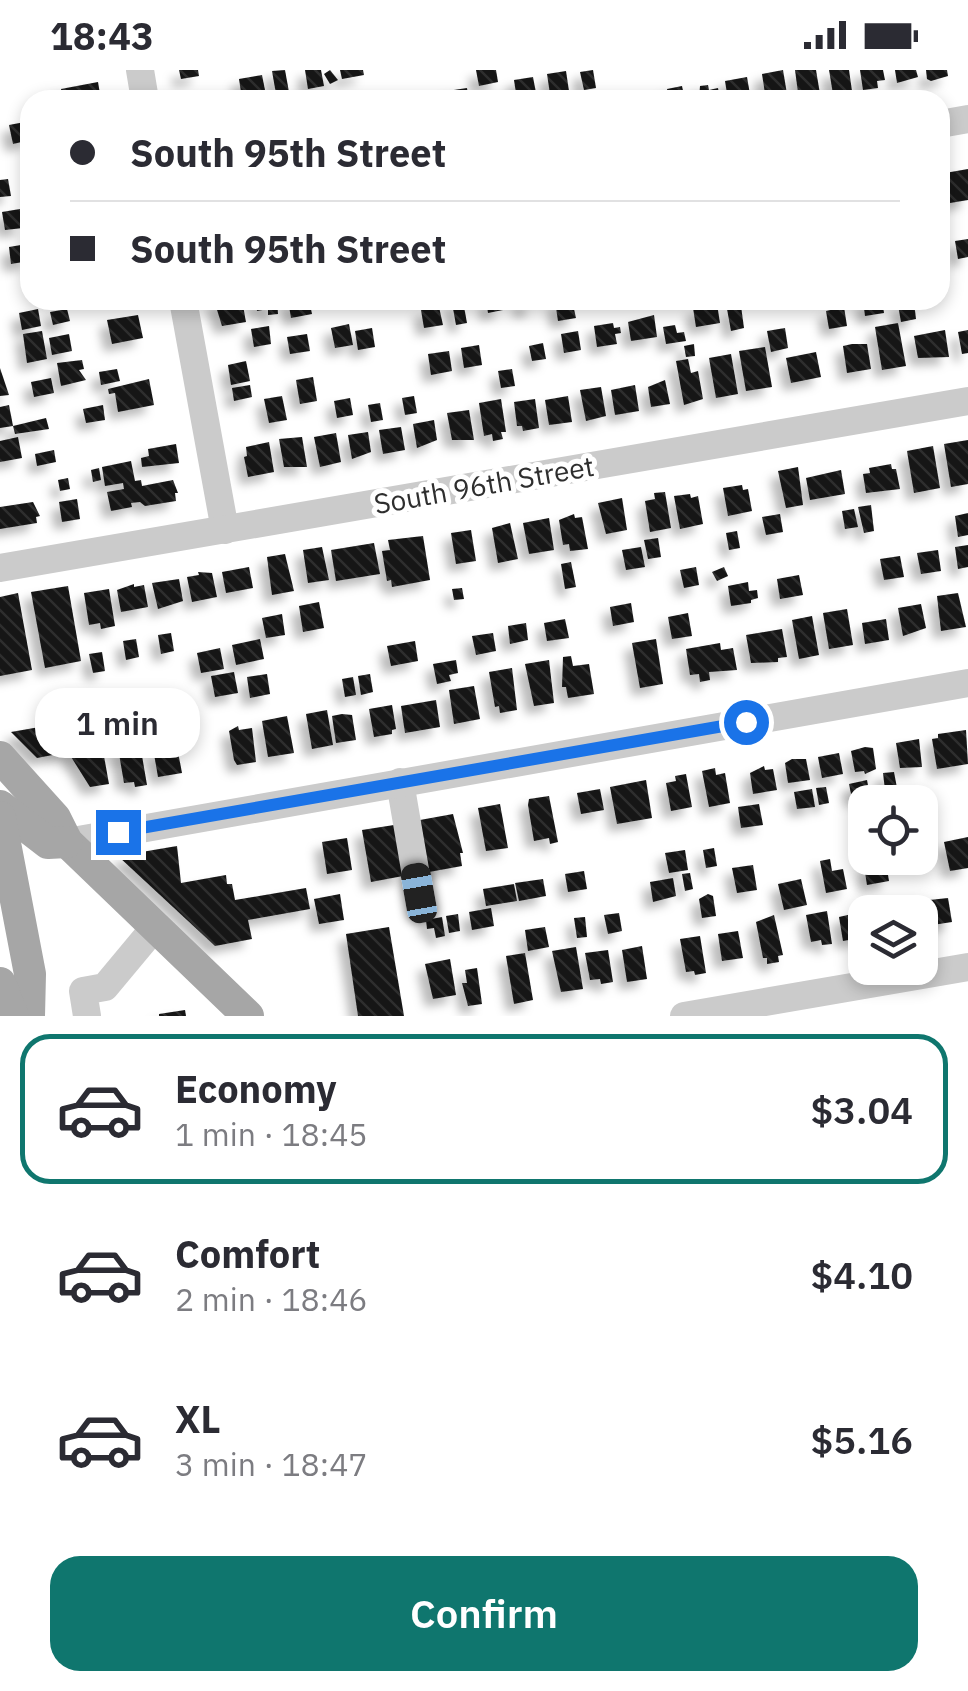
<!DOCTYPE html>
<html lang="en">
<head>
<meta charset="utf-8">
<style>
  :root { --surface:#fff; --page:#f7f7f7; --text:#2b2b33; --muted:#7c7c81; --line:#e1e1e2; --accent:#0f766e }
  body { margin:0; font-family:"IBM Plex Sans",sans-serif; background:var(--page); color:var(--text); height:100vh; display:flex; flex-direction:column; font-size:38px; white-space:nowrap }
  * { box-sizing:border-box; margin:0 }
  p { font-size:32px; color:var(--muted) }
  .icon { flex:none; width:55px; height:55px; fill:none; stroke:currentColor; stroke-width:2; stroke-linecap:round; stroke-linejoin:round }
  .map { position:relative; height:946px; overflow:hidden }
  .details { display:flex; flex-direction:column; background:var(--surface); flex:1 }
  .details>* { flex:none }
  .top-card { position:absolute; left:20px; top:20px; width:930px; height:220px; border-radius:30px; box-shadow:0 5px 15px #0003; display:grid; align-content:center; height:220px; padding:0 50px; background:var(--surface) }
  .controls { position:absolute; left:848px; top:715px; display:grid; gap:20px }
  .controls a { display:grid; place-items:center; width:90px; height:90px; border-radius:20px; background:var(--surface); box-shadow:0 5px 15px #0003; font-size:50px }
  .end { position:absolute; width:45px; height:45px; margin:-22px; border:12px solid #1a73e8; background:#fff; box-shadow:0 0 0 5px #fff }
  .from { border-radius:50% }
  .bubble { position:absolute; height:70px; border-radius:30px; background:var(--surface); box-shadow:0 5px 15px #0003; font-size:32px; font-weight:600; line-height:70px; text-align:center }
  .car { position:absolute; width:30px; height:60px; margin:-30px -15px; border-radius:12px; box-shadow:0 0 8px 2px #0007; background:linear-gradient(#222 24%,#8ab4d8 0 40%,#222 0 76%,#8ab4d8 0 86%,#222 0) }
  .top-card b { display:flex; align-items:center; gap:35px; height:95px; font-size:38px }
  .top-card b+b { border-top:2px solid var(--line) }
  .top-card i { width:25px; height:25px; background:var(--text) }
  ul { padding:18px 0 0; list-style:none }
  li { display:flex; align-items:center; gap:30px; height:150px; margin:0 20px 15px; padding:0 30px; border:5px solid transparent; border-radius:30px }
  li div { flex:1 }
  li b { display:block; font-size:38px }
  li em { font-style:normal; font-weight:600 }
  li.active { border-color:var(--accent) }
  li>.icon { width:90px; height:90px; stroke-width:1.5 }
  .cta { display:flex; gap:20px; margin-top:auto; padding:20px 50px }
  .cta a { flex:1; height:115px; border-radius:30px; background:var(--accent); color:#fff; font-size:40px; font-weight:600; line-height:115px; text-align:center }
  .status { display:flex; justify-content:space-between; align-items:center; height:70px; padding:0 50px; background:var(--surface); direction:ltr }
  .status svg { height:28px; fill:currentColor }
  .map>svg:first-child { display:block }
</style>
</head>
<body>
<div class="status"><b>18:43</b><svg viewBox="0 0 49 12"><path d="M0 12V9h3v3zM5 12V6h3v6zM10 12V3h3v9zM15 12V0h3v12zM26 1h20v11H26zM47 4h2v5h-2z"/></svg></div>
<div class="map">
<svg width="968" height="946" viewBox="0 0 968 946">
  <defs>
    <pattern id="building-back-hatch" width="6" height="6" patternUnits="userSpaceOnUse" patternTransform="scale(2.5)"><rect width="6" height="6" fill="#151515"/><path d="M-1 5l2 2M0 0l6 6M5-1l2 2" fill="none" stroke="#2f2f2f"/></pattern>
    <filter id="shadow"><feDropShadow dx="-8" dy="8" stdDeviation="5" flood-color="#0004"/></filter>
  </defs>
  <rect width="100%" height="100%" fill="#fff"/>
  <!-- building -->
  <g fill="url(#building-back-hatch)" filter="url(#shadow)">
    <polygon points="179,0 198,0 199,6 181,9"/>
    <polygon points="285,0 289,22 276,24 272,1"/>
    <polygon points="305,0 321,0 324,16 308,19"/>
    <polygon points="330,0 338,10 330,14 324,4"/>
    <polygon points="340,0 363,0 364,5 342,9"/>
    <polygon points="476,0 496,0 498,12 479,16"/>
    <polygon points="593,0 596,18 584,20 580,2"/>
    <polygon points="783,0 788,30 766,30 762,4"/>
    <polygon points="795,0 816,0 821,30 799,30"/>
    <polygon points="829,0 849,0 852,21 833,24"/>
    <polygon points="860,0 883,0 885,10 877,11 878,18 863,20"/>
    <polygon points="895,0 916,0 918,7 897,13"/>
    <polygon points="926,0 947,0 948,6 931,11 927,9"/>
    <polygon points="566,1 569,21 550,24 547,4"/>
    <polygon points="262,5 266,25 242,29 239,9"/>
    <polygon points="533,7 537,28 517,30 514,10"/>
    <polygon points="747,7 751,30 728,30 725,11"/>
    <polygon points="98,12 100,24 95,25 96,30 63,30 61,19"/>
    <polygon points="708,15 709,20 718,18 720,30 699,30 700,16"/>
    <polygon points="682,16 685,30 669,30 667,19"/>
    <polygon points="467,18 469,30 449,30 447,21"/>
    <polygon points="648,24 649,30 623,30 623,28"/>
    <polygon points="30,51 30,70 13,74 9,55"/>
    <polygon points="968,99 968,130 950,133 945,103"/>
    <polygon points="8,109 11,126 0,127 0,110"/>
    <polygon points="20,139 23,158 5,160 2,142"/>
    <polygon points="968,169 968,187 958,189 955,171"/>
    <polygon points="27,174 29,191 11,194 9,177"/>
    <polygon points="214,230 242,230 246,252 222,256"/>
    <polygon points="255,230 277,230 278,244 268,245 268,239 257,241"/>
    <polygon points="288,230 309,230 312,244 291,248"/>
    <polygon points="486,230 501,230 503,240 488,243"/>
    <polygon points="520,230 533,230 534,238 522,240"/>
    <polygon points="572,230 576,248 558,251 555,231"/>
    <polygon points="863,230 882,230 884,243 865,246"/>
    <polygon points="463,231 467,253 456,255 452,233"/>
    <polygon points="914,232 916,249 901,252 898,235"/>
    <polygon points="717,234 720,253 696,257 693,238"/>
    <polygon points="741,236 744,258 731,261 727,239"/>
    <polygon points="439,237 443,255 424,258 421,240"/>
    <polygon points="844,237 847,256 829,259 826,241"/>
    <polygon points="38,239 41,256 22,260 19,243"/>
    <polygon points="67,239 70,251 53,255 50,242"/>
    <polygon points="138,245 143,268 112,274 107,250"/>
    <polygon points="654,245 657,267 631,271 628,252"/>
    <polygon points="613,253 614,258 620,257 621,263 615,264 617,274 597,277 594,256"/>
    <polygon points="898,253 906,296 882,300 875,257"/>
    <polygon points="349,254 353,275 335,278 331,258"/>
    <polygon points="675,255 677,263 684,262 686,271 666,274 663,257"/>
    <polygon points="269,256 271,274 254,277 251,259"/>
    <polygon points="372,258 375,277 358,280 355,261"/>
    <polygon points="785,258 788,278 771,282 767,261"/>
    <polygon points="945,260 949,287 918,288 914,266"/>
    <polygon points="968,260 968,283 962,284 958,262"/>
    <polygon points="42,261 47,289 27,293 23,264"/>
    <polygon points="578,261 581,280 564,283 561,264"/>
    <polygon points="69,264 72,281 52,285 49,268"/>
    <polygon points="307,264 310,281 290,284 287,267"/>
    <polygon points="543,273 546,289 532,291 529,276"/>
    <polygon points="694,274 695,286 686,287 684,276"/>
    <polygon points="852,274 867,274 871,299 847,303 843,276"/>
    <polygon points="479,275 482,295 464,298 461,278"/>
    <polygon points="765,277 772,317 746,321 739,281"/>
    <polygon points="449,281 452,301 431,305 428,284"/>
    <polygon points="816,282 821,307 791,313 786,288"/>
    <polygon points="731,284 738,324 716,328 709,288"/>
    <polygon points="688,289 691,303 698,301 703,329 684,335 676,291"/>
    <polygon points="82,290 84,299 79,300 86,310 61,316 57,293"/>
    <polygon points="246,291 250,311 231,315 228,295"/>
    <polygon points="0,298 9,325 0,326"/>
    <polygon points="117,299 120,311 101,315 99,302"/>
    <polygon points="512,299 515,316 501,318 498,301"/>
    <polygon points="313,307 317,331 300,334 296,310"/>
    <polygon points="51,308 54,323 34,327 31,312"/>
    <polygon points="149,309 154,335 118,342 115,323 109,324 108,319"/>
    <polygon points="665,310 670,334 651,337 648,317"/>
    <polygon points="250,315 252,327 234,331 232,318"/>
    <polygon points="635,315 639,341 615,345 611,320"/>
    <polygon points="601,317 606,346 586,351 580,320"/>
    <polygon points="282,326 287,350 269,353 264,329"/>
    <polygon points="414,326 417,343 405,345 402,328"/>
    <polygon points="568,326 572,352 549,355 545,330"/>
    <polygon points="350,328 353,345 337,348 334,331"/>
    <polygon points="501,329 506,362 501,362 503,369 493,371 492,364 484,366 479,333"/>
    <polygon points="535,329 539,358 523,361 522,356 517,356 514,332"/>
    <polygon points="380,333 383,350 371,352 368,335"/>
    <polygon points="9,335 13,356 0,358 0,337"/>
    <polygon points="103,335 105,350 86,353 83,339"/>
    <polygon points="469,340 474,370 452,370 447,343"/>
    <polygon points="46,348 49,359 15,364 13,356"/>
    <polygon points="434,350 437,370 417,378 413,354"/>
    <polygon points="401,357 405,380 383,384 379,360"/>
    <polygon points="368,362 371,382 352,389 348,365"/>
    <polygon points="336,363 341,392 320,397 314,367"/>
    <polygon points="18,367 22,388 0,392 0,371"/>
    <polygon points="302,367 307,397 284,397 279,369"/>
    <polygon points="968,370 968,414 951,417 944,374"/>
    <polygon points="269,372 274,402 248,407 244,387 247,386 246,377"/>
    <polygon points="176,374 179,393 142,397 141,388 149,386 148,379"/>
    <polygon points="933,376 940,418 914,423 907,381"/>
    <polygon points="54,380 56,392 37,396 35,384"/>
    <polygon points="131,391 135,411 141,410 142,416 173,410 178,423 175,423 176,431 145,436 140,432 131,433 132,437 111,441 107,422 124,419 123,413 105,416 102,397"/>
    <polygon points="891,394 892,399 896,399 900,419 866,423 863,404 870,403 869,398"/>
    <polygon points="798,397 803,435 786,438 778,401"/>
    <polygon points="99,398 101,410 93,412 91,400"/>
    <polygon points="841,400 845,424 810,430 806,408"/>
    <polygon points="68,408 70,419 60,421 58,410"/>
    <polygon points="742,415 743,420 748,419 752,441 728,446 723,418"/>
    <polygon points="665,422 671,458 650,462 645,431 655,429 654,423"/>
    <polygon points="690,424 691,428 698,426 703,454 680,459 674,426"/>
    <polygon points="622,428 627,460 606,464 598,433"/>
    <polygon points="77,429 80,449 62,452 59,432"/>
    <polygon points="33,432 40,446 36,447 37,453 0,459 0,437"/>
    <polygon points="871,435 874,461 864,463 858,437"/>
    <polygon points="854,439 858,457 845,459 842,441"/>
    <polygon points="968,443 968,465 958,467 955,446"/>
    <polygon points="574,444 575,448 582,447 588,479 570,481 569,474 563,475 559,450"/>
    <polygon points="780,444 783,462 766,465 762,447"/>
    <polygon points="549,448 554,480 529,484 523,453"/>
    <polygon points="510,453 518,489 498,493 492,458"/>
    <polygon points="471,460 476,491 456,494 451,463"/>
    <polygon points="737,461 740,478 729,480 726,463"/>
    <polygon points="423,466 430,510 392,517 391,510 387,511 382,481 390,480 388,470"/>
    <polygon points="658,468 661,487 648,489 644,470"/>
    <polygon points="374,473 380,504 336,511 331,480"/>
    <polygon points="968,475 968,497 958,499 955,477"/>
    <polygon points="322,477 329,510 308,513 303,480"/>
    <polygon points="641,477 645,497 626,500 622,480"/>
    <polygon points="938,480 941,501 921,504 917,483"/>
    <polygon points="285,484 294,521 272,525 267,487"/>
    <polygon points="900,486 904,507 884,510 880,489"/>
    <polygon points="571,492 576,517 565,519 561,494"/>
    <polygon points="249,497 253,518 226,523 222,502"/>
    <polygon points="696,497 699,515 684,518 680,500"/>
    <polygon points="724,497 728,506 717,511 712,502"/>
    <polygon points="198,502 212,503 217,527 192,532 187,507 199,505"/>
    <polygon points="799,505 803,525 780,529 777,509"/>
    <polygon points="179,509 183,531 158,539 152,513"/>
    <polygon points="748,512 749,521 757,520 758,528 751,530 751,533 731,536 728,516"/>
    <polygon points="134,514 134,517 144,515 148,537 121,542 117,520"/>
    <polygon points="68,516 81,591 45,598 31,522"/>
    <polygon points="462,518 464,529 454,530 452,519"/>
    <polygon points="109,519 115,556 101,559 100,553 89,555 84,523"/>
    <polygon points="18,523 32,600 0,606 0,527"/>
    <polygon points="958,523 966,557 941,561 937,526"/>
    <polygon points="319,532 324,558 303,562 299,536"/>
    <polygon points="631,533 634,552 613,556 610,537"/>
    <polygon points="921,534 926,558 903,566 898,538"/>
    <polygon points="847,539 853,575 829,579 823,543"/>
    <polygon points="688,543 692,566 672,569 668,547"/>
    <polygon points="282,544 285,565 266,568 262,548"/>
    <polygon points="812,546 819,585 799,589 792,550"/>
    <polygon points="565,549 569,568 547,571 544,553"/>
    <polygon points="886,549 889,570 865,574 862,553"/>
    <polygon points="526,553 528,570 510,574 508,556"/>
    <polygon points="782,559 787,587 778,588 778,592 751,593 746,565"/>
    <polygon points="171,563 174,581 161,584 158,565"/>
    <polygon points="493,563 496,581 476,585 472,566"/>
    <polygon points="136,569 139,587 126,590 123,571"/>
    <polygon points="260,569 264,589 236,595 232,575"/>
    <polygon points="656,569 663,614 640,618 632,573"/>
    <polygon points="415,571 418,591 391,596 387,576"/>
    <polygon points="720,573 721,580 733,578 737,600 709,602 710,610 700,612 699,604 690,605 686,579"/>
    <polygon points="220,578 224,599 201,603 197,583"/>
    <polygon points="102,582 105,601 93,603 89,584"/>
    <polygon points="571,586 573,596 589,594 594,624 568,628 566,617 562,617 563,587"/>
    <polygon points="456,590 458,603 449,605 451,611 437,614 433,594"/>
    <polygon points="549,590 554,633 534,636 525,594"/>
    <polygon points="512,598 517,640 500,643 499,636 495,637 489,602"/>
    <polygon points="234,602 238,623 215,627 211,606"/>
    <polygon points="267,604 270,624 250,628 247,607"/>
    <polygon points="370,604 373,622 361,625 358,606"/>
    <polygon points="353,607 356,625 345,627 342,609"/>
    <polygon points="474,616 480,649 454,654 449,620"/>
    <polygon points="151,620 154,637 138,640 135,623"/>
    <polygon points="116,621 119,642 101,645 97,625"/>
    <polygon points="436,630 440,657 405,663 401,636"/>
    <polygon points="392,635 396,659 392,660 392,664 374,667 369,639"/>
    <polygon points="327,640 333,675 312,679 306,644"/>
    <polygon points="342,644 352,645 356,670 336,673 332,646"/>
    <polygon points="287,646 294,683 268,687 262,651"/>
    <polygon points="97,647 109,714 90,717 68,682 37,688 11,662"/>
    <polygon points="238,656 239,660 252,658 256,692 237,695 234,690 229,661"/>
    <polygon points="966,660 968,694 937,699 932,669 938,668 938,664"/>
    <polygon points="919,669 922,697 900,698 896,673"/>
    <polygon points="140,674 147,715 135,717 134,712 124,713 118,678"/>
    <polygon points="865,677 873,678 876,699 865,704 864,701 855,702 851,681"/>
    <polygon points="161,681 178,682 182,703 158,707 154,684"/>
    <polygon points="839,683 843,704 822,708 818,687"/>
    <polygon points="792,689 806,689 810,710 788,713 785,693"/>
    <polygon points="764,696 765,700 773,699 777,720 753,724 750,703"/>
    <polygon points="715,698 716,705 725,703 730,733 709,737 702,701"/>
    <polygon points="894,702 897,718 885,720 883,703"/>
    <polygon points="686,704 692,737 671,741 666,713 676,711 675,706"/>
    <polygon points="646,710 652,748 617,754 610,717"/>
    <polygon points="867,710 870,726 852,729 849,714"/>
    <polygon points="826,717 829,733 819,735 816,718"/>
    <polygon points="600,719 604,740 581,744 577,723"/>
    <polygon points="812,719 815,737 797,739 794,722"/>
    <polygon points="549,726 558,772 550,774 549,768 534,771 528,735 529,729"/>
    <polygon points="500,734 508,778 486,781 478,738"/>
    <polygon points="759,734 763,755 741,758 738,737"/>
    <polygon points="453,744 463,783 460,783 462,796 429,802 420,750"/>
    <polygon points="394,755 403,806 371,812 362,760"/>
    <polygon points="924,764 927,782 920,784 920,765"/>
    <polygon points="968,767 968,798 950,801 944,772"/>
    <polygon points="347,768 352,800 327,804 322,772"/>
    <polygon points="177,776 181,813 226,805 227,814 232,814 235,830 306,818 310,839 248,850 252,869 215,876 118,786"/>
    <polygon points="714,778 717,796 706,798 703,780"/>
    <polygon points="685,780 688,800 669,803 665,783"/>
    <polygon points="830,789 832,801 843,799 847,819 826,823 820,791"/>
    <polygon points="886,793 889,811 867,815 864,796"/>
    <polygon points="753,795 757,820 737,823 732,798"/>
    <polygon points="584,801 587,819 568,822 565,804"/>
    <polygon points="690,803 693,819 685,821 682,804"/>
    <polygon points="673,808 676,826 653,832 650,812"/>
    <polygon points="543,809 546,826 519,831 515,813"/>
    <polygon points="801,809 807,835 784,840 778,814"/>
    <polygon points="514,814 517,831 486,836 483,819"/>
    <polygon points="340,824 344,850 319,854 314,829"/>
    <polygon points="708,824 713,826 716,846 702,848 699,829"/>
    <polygon points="948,828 952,852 926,856 920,831"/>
    <polygon points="907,835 909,842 881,842 880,838"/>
    <polygon points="491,838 494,856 472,860 469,842"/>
    <polygon points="827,841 832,874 822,875 821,870 811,872 806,845"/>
    <polygon points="865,841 865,867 843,871 839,847"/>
    <polygon points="619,843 622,861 608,864 604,845"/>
    <polygon points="458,844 460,861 449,863 446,846"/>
    <polygon points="774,845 783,885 778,886 779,892 767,894 767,888 763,888 756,852"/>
    <polygon points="442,847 445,866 436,868 434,858 427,859 426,850"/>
    <polygon points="585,847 587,867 577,868 574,848"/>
    <polygon points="389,857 404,946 358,946 346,864"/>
    <polygon points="545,857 549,877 528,881 525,860"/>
    <polygon points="738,861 743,888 722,891 718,864"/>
    <polygon points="700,866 706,903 695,905 694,901 686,902 680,869"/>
    <polygon points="642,876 647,909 627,912 622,880"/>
    <polygon points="576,877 583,919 561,922 552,881"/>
    <polygon points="608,880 613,912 601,914 600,909 590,910 585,883"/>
    <polygon points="525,883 533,930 514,934 506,886"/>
    <polygon points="450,889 456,925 433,929 425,894"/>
    <polygon points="477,898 482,934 468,936 462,913 467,913 465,900"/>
    <polygon points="185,940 186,946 159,946 159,944"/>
  </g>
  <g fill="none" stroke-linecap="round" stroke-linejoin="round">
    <!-- minor -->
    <g stroke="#cbcbcb" stroke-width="28">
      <polyline points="140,0 145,30"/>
      <polyline points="940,54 968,49"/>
      <polyline points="183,230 225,460"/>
      <polyline points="0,498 968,331"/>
      <polyline points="400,712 419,823"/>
      <polyline points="67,772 968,613"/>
      <polyline points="87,946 83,921 105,917 155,857"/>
      <polyline points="684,946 968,897"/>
    </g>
    <!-- major -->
    <g stroke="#a6a6a6" stroke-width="32">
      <polyline points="0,687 55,748 67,772 248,946"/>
      <polyline points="0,736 48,773 67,772"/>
      <polyline points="0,747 30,904 29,946"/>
      <polyline points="0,913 13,946"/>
    </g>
  </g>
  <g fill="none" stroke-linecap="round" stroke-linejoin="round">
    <!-- route -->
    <polyline stroke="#1a73e8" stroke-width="12" points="118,762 746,652"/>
  </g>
  <g text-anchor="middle" stroke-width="10" stroke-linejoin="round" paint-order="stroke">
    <!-- street labels -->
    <g font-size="28" fill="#2e2e2e" stroke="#fff">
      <text transform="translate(484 415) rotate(-10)" y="10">South 96th Street</text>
    </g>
  </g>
</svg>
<div class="controls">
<a><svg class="icon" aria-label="locate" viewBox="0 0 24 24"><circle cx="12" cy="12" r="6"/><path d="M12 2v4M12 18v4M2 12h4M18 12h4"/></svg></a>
<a><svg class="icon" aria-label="layers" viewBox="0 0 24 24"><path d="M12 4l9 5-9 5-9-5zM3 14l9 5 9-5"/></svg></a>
</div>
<i class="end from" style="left:746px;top:652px"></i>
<i class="end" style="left:118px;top:762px"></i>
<div class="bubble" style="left:35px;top:618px;width:165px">1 min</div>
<i class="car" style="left:419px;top:823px;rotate:350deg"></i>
<div class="top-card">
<b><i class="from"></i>South 95th Street</b>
<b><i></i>South 95th Street</b>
</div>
</div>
<section class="details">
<ul>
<li class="active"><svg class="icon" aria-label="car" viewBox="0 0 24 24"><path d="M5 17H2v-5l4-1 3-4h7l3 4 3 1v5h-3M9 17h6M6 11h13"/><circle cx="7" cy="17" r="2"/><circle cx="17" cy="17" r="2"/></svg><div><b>Economy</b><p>1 min · 18:45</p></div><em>$3.04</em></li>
<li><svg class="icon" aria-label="car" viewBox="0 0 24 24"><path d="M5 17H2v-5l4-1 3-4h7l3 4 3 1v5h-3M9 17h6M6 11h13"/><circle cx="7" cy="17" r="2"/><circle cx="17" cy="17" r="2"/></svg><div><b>Comfort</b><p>2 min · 18:46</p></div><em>$4.10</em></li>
<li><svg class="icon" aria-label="car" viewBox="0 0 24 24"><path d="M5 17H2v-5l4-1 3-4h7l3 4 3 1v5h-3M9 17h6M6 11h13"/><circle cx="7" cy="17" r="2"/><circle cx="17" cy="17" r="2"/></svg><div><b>XL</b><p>3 min · 18:47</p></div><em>$5.16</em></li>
</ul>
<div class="cta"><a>Confirm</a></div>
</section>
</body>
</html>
